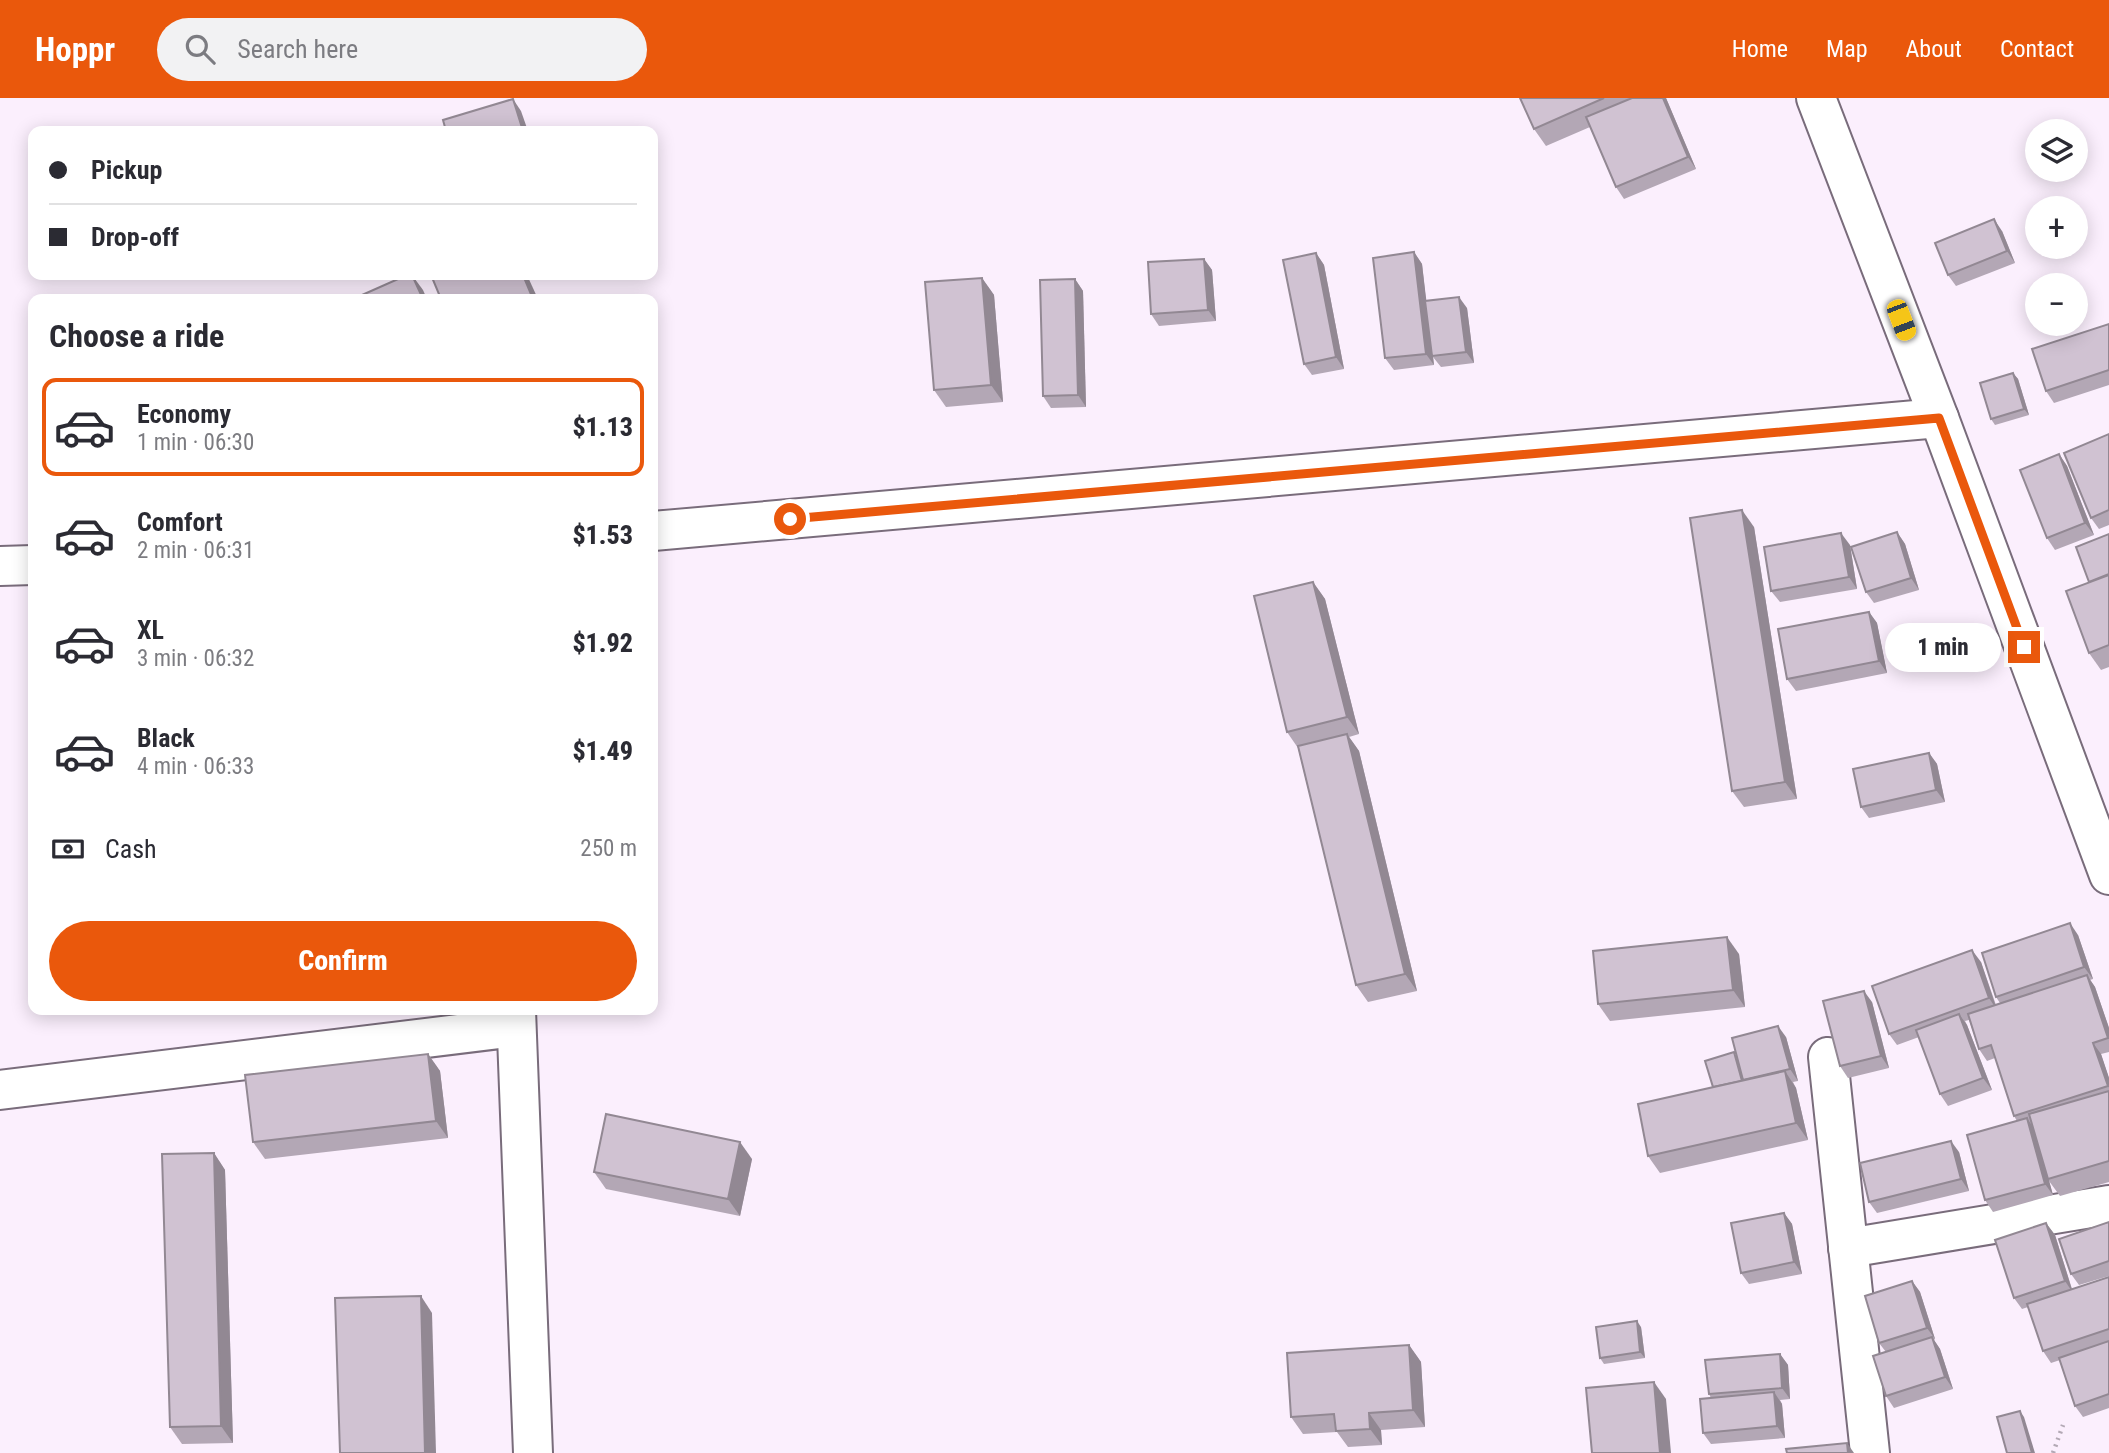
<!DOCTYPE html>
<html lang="en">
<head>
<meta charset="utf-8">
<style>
  :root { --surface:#fff; --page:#f2f2f3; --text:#2b2b33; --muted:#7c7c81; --line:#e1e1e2; --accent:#ea580c }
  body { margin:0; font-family:"Roboto Condensed",sans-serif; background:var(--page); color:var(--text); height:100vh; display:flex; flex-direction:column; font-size:26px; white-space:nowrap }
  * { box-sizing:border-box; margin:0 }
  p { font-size:23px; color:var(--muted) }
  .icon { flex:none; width:38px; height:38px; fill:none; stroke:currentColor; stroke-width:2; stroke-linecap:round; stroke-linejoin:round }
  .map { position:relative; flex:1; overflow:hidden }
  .panel { position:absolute; left:28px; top:196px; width:630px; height:721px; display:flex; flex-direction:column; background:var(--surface); border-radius:14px; box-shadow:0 4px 18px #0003 }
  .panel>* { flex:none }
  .top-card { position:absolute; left:28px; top:28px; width:630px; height:154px; border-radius:14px; box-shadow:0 4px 18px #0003; display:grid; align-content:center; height:154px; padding:0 21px; background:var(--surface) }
  .fabs { position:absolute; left:2025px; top:21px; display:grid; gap:14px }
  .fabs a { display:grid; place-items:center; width:63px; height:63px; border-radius:50%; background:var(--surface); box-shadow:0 4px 18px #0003; font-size:35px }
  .end { position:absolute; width:32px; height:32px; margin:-16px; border:9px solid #ea580c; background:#fff; box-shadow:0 0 0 4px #fff }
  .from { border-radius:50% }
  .bubble { position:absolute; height:49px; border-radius:24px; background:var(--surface); box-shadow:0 4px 18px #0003; font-size:23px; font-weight:800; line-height:49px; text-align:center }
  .car { position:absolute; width:21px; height:42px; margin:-21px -10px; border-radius:9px; box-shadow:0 0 5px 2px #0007; background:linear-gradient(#f5c518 24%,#345 0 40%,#f5c518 0 76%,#345 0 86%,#f5c518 0) }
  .top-card b { display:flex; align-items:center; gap:24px; height:66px; font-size:26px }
  .top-card b+b { border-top:2px solid var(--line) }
  .top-card i { width:18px; height:18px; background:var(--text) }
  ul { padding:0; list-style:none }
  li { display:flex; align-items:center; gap:21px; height:98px; margin:0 14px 10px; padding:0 7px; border:4px solid transparent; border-radius:14px }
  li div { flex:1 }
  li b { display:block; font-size:26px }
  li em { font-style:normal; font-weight:800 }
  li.active { border-color:var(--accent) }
  li>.icon { width:63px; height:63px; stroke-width:1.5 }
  h2 { padding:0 21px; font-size:32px; line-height:84px }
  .pay { display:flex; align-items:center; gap:18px; height:77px; padding:0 21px; font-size:26px }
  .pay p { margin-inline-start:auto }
  .button { display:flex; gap:14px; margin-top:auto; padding:14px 21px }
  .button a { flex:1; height:80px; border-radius:42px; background:var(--accent); color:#fff; font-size:28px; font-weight:800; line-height:80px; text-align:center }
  header { display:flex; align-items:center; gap:42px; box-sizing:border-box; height:98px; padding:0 35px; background:var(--accent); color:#fff }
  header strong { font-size:33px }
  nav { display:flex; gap:38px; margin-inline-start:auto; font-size:24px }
  .search { width:490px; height:63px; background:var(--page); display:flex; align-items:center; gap:18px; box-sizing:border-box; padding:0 24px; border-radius:38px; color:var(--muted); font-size:26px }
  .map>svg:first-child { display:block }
</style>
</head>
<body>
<header>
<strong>Hoppr</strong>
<div class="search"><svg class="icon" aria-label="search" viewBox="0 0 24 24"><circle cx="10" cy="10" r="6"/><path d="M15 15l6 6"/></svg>Search here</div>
<nav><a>Home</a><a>Map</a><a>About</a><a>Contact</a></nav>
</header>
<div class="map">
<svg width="2109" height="1355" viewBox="0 0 2109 1355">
  <rect width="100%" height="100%" fill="#fbeffd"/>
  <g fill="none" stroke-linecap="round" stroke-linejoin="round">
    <!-- minor casing -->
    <g stroke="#796c7b" stroke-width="42">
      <g id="minor">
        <polyline points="653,433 1939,320"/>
        <polyline points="0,468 33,467"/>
        <polyline points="516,912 533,1355"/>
        <polyline points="1828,959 1870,1355"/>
        <polyline points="0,992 516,929"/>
        <polyline points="1848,1150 2109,1107"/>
      </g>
    </g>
    <!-- highway casing -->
    <g stroke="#796c7b" stroke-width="42">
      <polyline id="highway" points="1816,0 1939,320 2109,777"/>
    </g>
    <!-- path -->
    <polyline stroke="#b3a9b5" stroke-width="4.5" stroke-dasharray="2 5" stroke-linecap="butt" points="2053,1355 2063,1327"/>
    <!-- minor -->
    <use href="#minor" stroke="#fff" stroke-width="38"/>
    <!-- highway -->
    <use href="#highway" stroke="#fff" stroke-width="38"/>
  </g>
  <!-- wall -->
  <g fill="#b3a7b5">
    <polygon points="1520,0 1666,0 1696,71 1624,101 1616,89 1590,29 1546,48 1534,31"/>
    <polygon points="2002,133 2015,165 1956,188 1948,177"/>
    <polygon points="1414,154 1422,166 1426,203 1467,210 1474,265 1441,269 1433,259 1434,267 1394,272 1385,260"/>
    <polygon points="1316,155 1324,167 1344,271 1312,277 1304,266"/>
    <polygon points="1204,161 1212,172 1216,223 1159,228 1151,216"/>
    <polygon points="982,180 994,197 1003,304 946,309 934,292"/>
    <polygon points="1075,181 1083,193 1086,309 1051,310 1043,298"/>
    <polygon points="2109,226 2109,287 2054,305 2046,293"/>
    <polygon points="2013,275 2018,281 2029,317 1995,327 1991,321"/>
    <polygon points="2109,336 2109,427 2099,431 2091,420"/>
    <polygon points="2059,356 2067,368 2094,437 2055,452 2047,440"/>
    <polygon points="1754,429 1797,701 1744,709 1732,693"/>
    <polygon points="1897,434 1905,446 1919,492 1874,505 1866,494"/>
    <polygon points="2109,436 2109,569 2101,572 2089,555 2090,485"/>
    <polygon points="1850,447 1857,491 1780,504 1771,493"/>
    <polygon points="1313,484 1325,501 1359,636 1349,639 1359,653 1417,893 1368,904 1356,887 1298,650 1287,634"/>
    <polygon points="1869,514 1877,525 1887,575 1796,593 1787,581"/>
    <polygon points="1929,655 1937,666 1945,704 1869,720 1861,709"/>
    <polygon points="2078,837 2093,881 2090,882 2095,889 2109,930 2109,954 2101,956 2109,980 2109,1084 2060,1098 2049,1083 2053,1097 1993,1114 1985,1102 2017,1023 2014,1018 1995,960 1987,963 1979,951 1969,922 1965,923 1967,927 1992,992 1948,1008 1940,996 1919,939 1897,947 1889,936 1981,864 1996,907 2000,905 1996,899"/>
    <polygon points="1739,856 1745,909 1610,923 1598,906"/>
    <polygon points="1872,904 1889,970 1848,980 1840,968"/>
    <polygon points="1786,939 1798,983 1793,984 1796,990 1808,1042 1660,1075 1648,1058 1713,989 1737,958"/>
    <polygon points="428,956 440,973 448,1040 265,1061 253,1044"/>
    <polygon points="1959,1054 1969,1093 1877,1115 1869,1104"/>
    <polygon points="214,1055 225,1072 233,1345 182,1346 170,1329"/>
    <polygon points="752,1061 740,1118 606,1091 594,1074"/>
    <polygon points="1784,1115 1792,1126 1802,1176 1749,1186 1741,1175"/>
    <polygon points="2109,1124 2109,1178 2079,1187 2071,1176"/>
    <polygon points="2046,1125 2055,1137 2072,1191 2109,1179 2109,1310 2083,1319 2075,1308 2060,1262 2051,1265 2043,1253 2028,1209 2022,1211 2014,1200"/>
    <polygon points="1912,1183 1920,1194 1935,1241 1934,1242 1940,1251 1953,1291 1894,1310 1886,1298 1886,1254 1879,1245"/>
    <polygon points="1641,1229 1645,1260 1604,1266 1600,1260"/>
    <polygon points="1409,1247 1421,1264 1425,1329 1381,1332 1382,1347 1348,1349 1337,1334 1303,1336 1291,1319"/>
    <polygon points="1780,1256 1788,1267 1790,1301 1780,1302 1782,1306 1785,1340 1711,1346 1703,1335 1711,1300 1709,1296"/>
  </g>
  <!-- shaded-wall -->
  <g fill="#928893">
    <polygon points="1663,0 1666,0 1696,71 1688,59"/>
    <polygon points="513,1 521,13 528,33 523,33"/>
    <polygon points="1994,121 2002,133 2015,165 2007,153"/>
    <polygon points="1414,154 1422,166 1434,267 1426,256"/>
    <polygon points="1316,155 1324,167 1344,271 1336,259"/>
    <polygon points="1204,161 1212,172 1216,223 1208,212"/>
    <polygon points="412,177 423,192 427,201 423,201"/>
    <polygon points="523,177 527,177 538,201 533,201"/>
    <polygon points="982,180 994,197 1003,304 991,287"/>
    <polygon points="1075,181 1083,193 1086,309 1078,297"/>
    <polygon points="1459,199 1467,210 1474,265 1466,254"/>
    <polygon points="2013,275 2018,281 2029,317 2024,311"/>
    <polygon points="2059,356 2067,368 2094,437 2085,425"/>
    <polygon points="1742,412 1754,429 1797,701 1785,684"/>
    <polygon points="1897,434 1905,446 1919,492 1911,480"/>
    <polygon points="1841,435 1850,447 1857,491 1849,479"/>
    <polygon points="1313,484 1325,501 1359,636 1347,619"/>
    <polygon points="1869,514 1877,525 1887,575 1879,563"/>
    <polygon points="1347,636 1359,653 1417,893 1405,876"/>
    <polygon points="1929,655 1937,666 1945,704 1936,692"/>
    <polygon points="2070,825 2078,837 2093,881 2084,869"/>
    <polygon points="1727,839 1739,856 1745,909 1733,892"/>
    <polygon points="1972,852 1981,864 1997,912 1989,900"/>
    <polygon points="2087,877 2095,889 2109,930 2109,941"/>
    <polygon points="1864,893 1872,904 1889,970 1881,958"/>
    <polygon points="1959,916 1967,927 1992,992 1983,980"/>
    <polygon points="1778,928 1786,939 1798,983 1790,971"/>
    <polygon points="2093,945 2101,956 2109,980 2109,990"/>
    <polygon points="428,956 440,973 448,1040 436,1023"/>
    <polygon points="1785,973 1796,990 1808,1042 1796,1025"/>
    <polygon points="2027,1020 2035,1032 2053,1097 2045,1086"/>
    <polygon points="1951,1043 1959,1054 1969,1093 1961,1081"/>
    <polygon points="740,1044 752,1061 740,1118 728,1101"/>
    <polygon points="214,1055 225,1072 233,1345 221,1328"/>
    <polygon points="1784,1115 1792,1126 1802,1176 1794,1164"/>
    <polygon points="2046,1125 2055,1137 2073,1195 2065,1183"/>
    <polygon points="1912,1183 1920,1194 1935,1241 1927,1230"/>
    <polygon points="421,1198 432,1215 436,1355 425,1355"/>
    <polygon points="1637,1223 1641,1229 1645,1260 1640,1254"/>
    <polygon points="1932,1239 1940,1251 1953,1291 1945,1279"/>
    <polygon points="1409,1247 1421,1264 1425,1329 1413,1312"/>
    <polygon points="1780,1256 1788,1267 1790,1301 1782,1290"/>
    <polygon points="1654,1284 1666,1301 1671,1355 1660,1355"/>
    <polygon points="1774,1294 1782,1306 1785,1340 1777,1328"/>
    <polygon points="2020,1313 2024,1319 2035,1355 2032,1355"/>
    <polygon points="1369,1315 1381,1332 1382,1347 1370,1331"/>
    <polygon points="1847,1345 1854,1355 1848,1355"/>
  </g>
  <!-- building -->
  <g fill="#d0c2d2" stroke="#928893" stroke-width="2">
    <polygon points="1520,0 1604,0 1534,31"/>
    <polygon points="1632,0 1663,0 1688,59 1616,89 1586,19"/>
    <polygon points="513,1 523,33 446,33 443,22"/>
    <polygon points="1994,121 2007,153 1948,177 1935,145"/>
    <polygon points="1414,154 1426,256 1385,260 1373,160"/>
    <polygon points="1316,155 1336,259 1304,266 1283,162"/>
    <polygon points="1204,161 1208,212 1151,216 1148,164"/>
    <polygon points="407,177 412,177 423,201 353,201"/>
    <polygon points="431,177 523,177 533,201 441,201"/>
    <polygon points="982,180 991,287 934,292 925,184"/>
    <polygon points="1075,181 1078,297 1043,298 1040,182"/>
    <polygon points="1459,199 1466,254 1432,258 1425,203"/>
    <polygon points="2109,226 2109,272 2046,293 2032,251"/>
    <polygon points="2013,275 2024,311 1991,321 1980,285"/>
    <polygon points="2109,336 2109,412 2091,420 2064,355"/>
    <polygon points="2059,356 2085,425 2047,440 2020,372"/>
    <polygon points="1742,412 1785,684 1732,693 1690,420"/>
    <polygon points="1897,434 1911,480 1866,494 1851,449"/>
    <polygon points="1841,435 1849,479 1771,493 1764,449"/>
    <polygon points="2109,436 2109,476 2089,484 2076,449"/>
    <polygon points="2109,477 2109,547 2089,555 2066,493"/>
    <polygon points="1313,484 1347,619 1287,634 1254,498"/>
    <polygon points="1869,514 1879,563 1787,581 1778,531"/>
    <polygon points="1347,636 1405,876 1356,887 1298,648"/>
    <polygon points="1929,655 1936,692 1861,709 1853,671"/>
    <polygon points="2070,825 2084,869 1996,899 1982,855"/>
    <polygon points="1727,839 1733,892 1598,906 1593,853"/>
    <polygon points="1972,852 1989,900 1889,936 1872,888"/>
    <polygon points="2087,877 2108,940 2093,945 2108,988 2014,1018 1991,947 1979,951 1968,916"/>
    <polygon points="1864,893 1881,958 1840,968 1823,903"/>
    <polygon points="1959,916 1983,980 1940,996 1916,932"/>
    <polygon points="1778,928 1790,971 1743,982 1732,940"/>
    <polygon points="1734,954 1742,983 1713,989 1705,963"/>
    <polygon points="428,956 436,1023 253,1044 245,977"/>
    <polygon points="1785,973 1796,1025 1648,1058 1638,1006"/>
    <polygon points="2109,993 2109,1063 2048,1081 2029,1016"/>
    <polygon points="606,1016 740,1044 728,1101 594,1074"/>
    <polygon points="2027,1020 2045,1086 1985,1102 1967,1037"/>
    <polygon points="1951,1043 1961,1081 1869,1104 1860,1065"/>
    <polygon points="214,1055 221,1328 170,1329 162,1056"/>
    <polygon points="1784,1115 1794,1164 1741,1175 1731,1125"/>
    <polygon points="2109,1124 2109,1163 2071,1176 2059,1141"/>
    <polygon points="2046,1125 2065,1183 2014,1200 1995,1142"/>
    <polygon points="2109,1179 2109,1231 2043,1253 2027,1206"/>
    <polygon points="1912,1183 1927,1230 1879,1245 1865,1198"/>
    <polygon points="421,1198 425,1355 340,1355 335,1200"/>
    <polygon points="1637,1223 1640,1254 1600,1260 1596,1229"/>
    <polygon points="1932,1239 1945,1279 1886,1298 1873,1258"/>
    <polygon points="2109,1243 2109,1296 2075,1308 2059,1260"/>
    <polygon points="1409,1247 1413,1312 1369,1315 1370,1331 1336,1333 1334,1316 1291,1319 1287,1255"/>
    <polygon points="1780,1256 1782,1290 1709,1296 1705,1262"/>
    <polygon points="1654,1284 1660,1355 1592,1355 1586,1290"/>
    <polygon points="1774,1294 1777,1328 1703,1335 1700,1301"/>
    <polygon points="2020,1313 2032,1355 2007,1355 1997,1319"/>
    <polygon points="1847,1345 1848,1355 1787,1355 1786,1351"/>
  </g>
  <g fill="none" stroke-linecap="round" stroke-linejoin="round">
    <!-- route -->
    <polyline stroke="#ea580c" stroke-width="9" points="790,421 1939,320 2024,549"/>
  </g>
</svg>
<div class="fabs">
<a><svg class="icon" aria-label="layers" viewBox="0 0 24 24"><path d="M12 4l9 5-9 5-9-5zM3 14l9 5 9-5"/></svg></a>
<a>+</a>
<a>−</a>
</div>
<i class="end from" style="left:790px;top:421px"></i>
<i class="end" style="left:2024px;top:549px"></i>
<div class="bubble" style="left:1885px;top:525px;width:116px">1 min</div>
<i class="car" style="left:1901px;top:222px;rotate:159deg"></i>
<div class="top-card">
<b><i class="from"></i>Pickup</b>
<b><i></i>Drop-off</b>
</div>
<section class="panel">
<h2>Choose a ride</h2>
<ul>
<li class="active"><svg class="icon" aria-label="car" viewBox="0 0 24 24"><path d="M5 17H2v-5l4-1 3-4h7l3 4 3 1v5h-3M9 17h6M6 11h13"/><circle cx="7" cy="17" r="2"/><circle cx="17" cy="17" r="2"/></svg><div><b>Economy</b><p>1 min · 06:30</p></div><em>$1.13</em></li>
<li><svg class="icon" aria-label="car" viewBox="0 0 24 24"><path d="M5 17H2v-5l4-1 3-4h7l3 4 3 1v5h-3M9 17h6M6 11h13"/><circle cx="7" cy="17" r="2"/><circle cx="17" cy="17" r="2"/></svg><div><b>Comfort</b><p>2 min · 06:31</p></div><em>$1.53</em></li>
<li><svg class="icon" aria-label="car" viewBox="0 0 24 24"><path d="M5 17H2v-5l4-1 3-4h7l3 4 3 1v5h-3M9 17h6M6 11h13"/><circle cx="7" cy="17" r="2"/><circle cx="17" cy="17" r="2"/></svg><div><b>XL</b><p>3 min · 06:32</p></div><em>$1.92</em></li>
<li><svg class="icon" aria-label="car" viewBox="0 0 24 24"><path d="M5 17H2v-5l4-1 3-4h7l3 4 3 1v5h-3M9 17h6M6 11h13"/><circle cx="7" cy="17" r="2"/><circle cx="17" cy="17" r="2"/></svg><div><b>Black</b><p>4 min · 06:33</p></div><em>$1.49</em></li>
</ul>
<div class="pay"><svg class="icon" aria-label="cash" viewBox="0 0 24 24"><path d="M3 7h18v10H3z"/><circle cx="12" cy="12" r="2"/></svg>Cash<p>250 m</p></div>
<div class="button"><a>Confirm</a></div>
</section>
</div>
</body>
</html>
